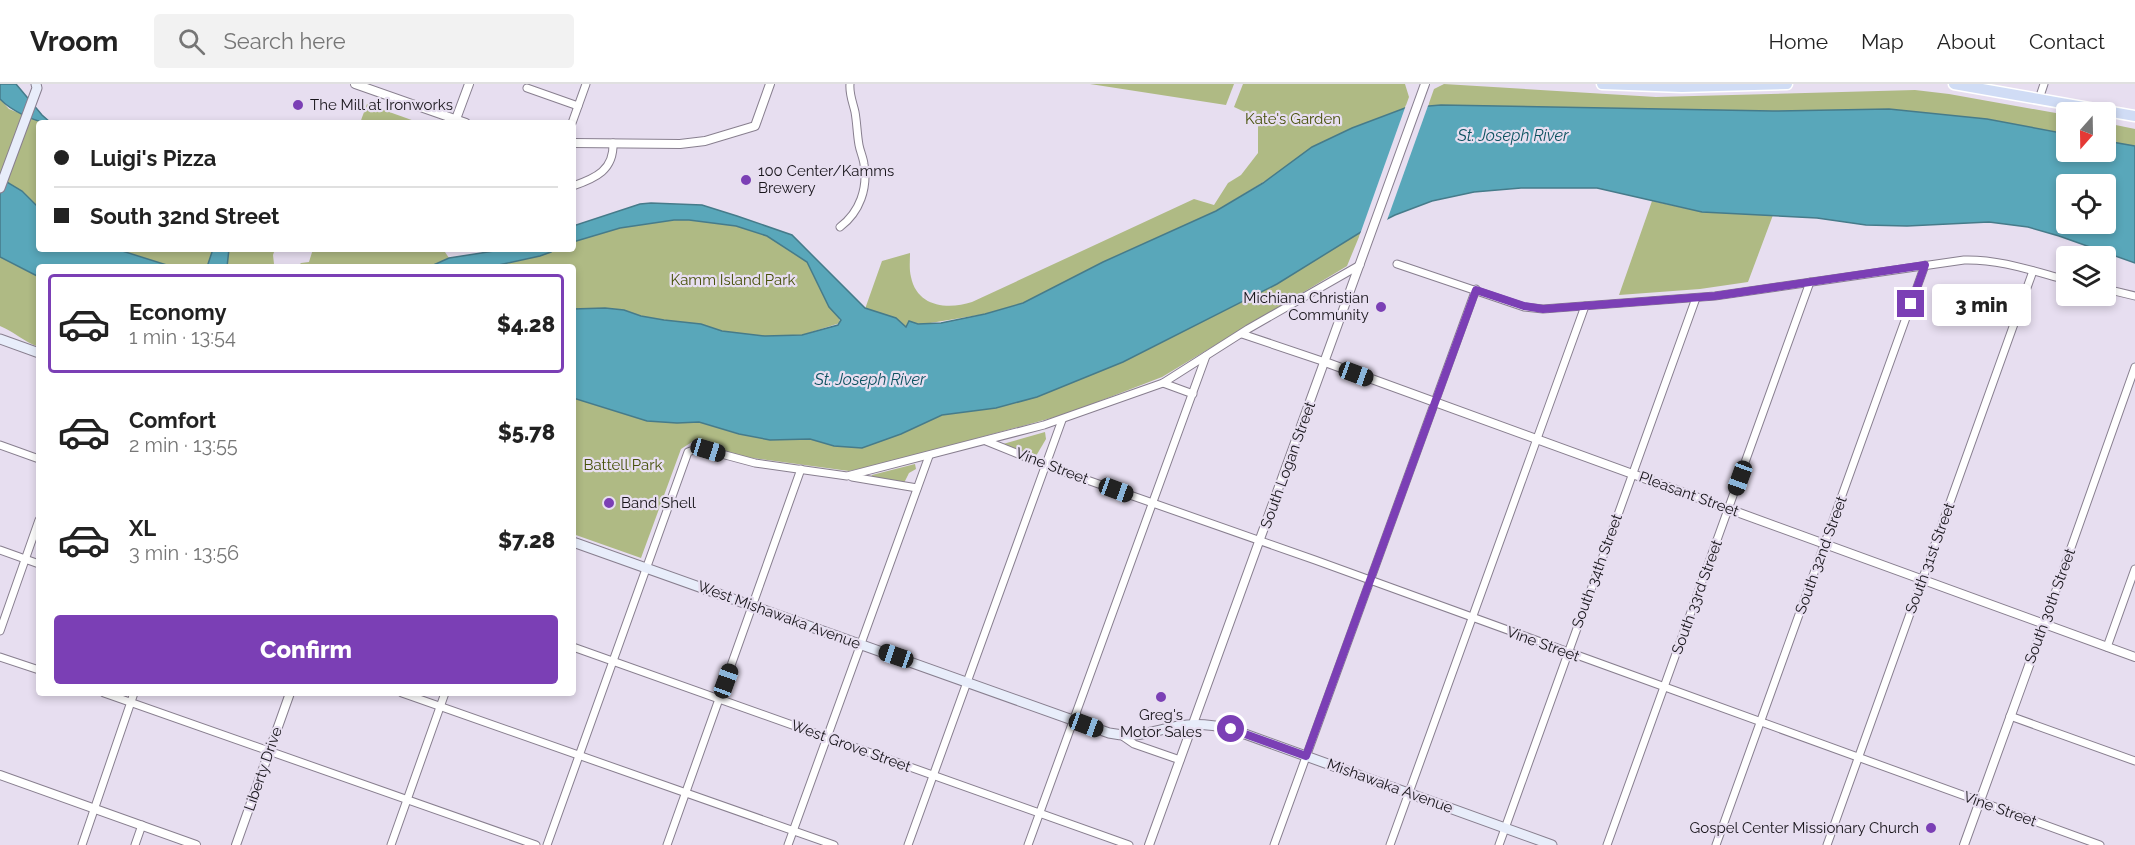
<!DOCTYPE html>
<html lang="en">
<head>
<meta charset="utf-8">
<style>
  :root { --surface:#fff; --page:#f2f2f2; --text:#222; --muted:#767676; --line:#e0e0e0; --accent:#7b3fb5 }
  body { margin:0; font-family:Raleway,sans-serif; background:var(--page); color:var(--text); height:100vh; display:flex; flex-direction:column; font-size:22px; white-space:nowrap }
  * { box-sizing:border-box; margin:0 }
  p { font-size:20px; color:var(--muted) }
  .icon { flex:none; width:33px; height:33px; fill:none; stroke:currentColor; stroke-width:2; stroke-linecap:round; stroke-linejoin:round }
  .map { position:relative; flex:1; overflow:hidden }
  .sheet { position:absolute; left:36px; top:180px; width:540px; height:432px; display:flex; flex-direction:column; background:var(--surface); border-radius:6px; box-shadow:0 3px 9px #0003 }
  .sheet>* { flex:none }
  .hud { position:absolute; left:36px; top:36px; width:540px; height:132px; border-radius:6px; box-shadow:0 3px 9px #0003; display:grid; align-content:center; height:132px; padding:0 18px; background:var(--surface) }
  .needle { width:39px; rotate:200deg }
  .buttons { position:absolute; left:2056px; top:18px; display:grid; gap:12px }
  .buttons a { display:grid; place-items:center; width:60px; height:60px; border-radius:6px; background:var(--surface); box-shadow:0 3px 9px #0003; font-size:30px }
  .end { position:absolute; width:27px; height:27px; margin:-14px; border:8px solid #7b3fb5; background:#fff; box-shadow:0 0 0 3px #fff }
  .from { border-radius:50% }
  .bubble { position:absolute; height:42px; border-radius:6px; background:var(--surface); box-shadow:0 3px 9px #0003; font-size:20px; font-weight:800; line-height:42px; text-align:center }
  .car { position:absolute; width:18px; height:36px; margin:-18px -9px; border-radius:8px; box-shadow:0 0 4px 2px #0007; background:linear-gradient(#222 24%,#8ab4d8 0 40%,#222 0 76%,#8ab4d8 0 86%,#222 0) }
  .hud b { display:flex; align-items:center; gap:21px; height:57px; font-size:22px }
  .hud b+b { border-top:2px solid var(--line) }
  .hud i { width:15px; height:15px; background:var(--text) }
  ul { padding:10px 0 0; list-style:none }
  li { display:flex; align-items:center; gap:18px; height:99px; margin:0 12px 9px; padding:0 6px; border:3px solid transparent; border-radius:6px }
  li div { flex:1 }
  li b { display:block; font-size:22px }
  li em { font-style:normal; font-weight:800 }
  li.selected { border-color:var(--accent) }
  li>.icon { width:54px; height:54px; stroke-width:1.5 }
  .cta { display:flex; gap:12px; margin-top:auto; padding:12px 18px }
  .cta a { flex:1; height:69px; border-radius:6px; background:var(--accent); color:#fff; font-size:24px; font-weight:800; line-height:69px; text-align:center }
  header { display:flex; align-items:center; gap:36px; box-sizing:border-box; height:84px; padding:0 30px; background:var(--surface); border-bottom:2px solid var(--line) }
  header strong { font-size:28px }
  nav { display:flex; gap:33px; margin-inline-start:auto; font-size:21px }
  .search { width:420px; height:54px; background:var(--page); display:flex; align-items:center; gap:15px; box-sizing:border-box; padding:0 21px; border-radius:6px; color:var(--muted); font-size:22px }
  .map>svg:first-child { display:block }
</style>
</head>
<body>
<header>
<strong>Vroom</strong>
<div class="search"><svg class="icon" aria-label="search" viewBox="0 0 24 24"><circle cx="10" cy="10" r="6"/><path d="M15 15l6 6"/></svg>Search here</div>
<nav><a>Home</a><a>Map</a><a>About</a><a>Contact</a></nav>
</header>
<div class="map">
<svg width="2135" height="761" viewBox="0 0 2135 761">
  <rect width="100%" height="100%" fill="#e7def0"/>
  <!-- green -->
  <g fill="#afba84">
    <polygon points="1090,0 1234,0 1226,21"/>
    <path d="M1243,0H1405L1409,13L1405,24L1352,44L1216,127L1103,178L1023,219L985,230L906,243L896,234L865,225L882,177L910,169C910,177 909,185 911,193C917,223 948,226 972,218L1194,115L1214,121L1228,99L1241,91L1258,69V34L1234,23Z"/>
    <polygon points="1444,0 1656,13 1915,6 1949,10 2067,31 2067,50 1987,35 1889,25 1773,27 1428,22 1434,5"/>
    <polygon points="0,15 9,25 44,39 39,39 39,124 0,94"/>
    <polygon points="367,20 420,39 360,39"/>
    <polygon points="2106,39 2135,45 2135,62 2106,57"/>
    <polygon points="1652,117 1702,128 1773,131 1748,198 1700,205 1619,211"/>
    <polygon points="674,136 689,136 736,142 767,152 807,178 829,223 839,232 840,239 802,251 765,252 722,247 701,240 664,236 641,232 624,226 605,224 573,225 573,183 489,183 540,172 554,165 573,165 574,156 620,144"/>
    <polygon points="1361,148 1347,182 1162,293 1066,330 890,378 849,387 745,373 692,358 681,365 641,474 573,450 573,314 647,337 677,339 699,338 739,350 770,356 810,355 834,362 901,350 942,331 996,324 1123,278 1277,200"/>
    <polygon points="116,165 275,165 273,171 274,180 277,183 173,183"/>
    <polygon points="313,165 443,165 449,174 429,183 297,183 301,179 309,178"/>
    <path d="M0,173L39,193V263C22,257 17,249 0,242Z"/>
    <polygon points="1045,348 1046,355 1036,372 1003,360"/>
    <polygon points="915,380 916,385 909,389 904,399 871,393 872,391"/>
  </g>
  <!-- water -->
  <g fill="#59a7ba" stroke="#467b8a" stroke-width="1.5" fill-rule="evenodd">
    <path d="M0,0H16L42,31L51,39C36,39 10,26 0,15Z"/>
    <path d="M1441,21L1773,27L1889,25L1987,35L2067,50V68H2106V57L2135,62V179L2059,152L2028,143L1989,138L1907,142L1866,141L1817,134L1702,128L1597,104H1521L1474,108L1432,117L1395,131L1361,148L1277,200L1123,278L1037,313L996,324L942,331L901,350L862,364L834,362L810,355L770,356L739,350L699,338L677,339L647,337L573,314V225L605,224L624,226L641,232L664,236L701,240L722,247L765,252L802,251L838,241L841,236L829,223L807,178L767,152L736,142L689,136H674L620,144L573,158V142L640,120L651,119L702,121L737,132L792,151L865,224L896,234L906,243L909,237L918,240L941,239L985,230L1023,219L1103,178L1216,127L1263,99L1312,63L1352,44L1405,24ZM2067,100H2106V140H2067Z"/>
    <polygon points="0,94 22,107 39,124 39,165 116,165 173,183 39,183 39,193 0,173"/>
    <polygon points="213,165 229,165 227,183 207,183"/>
    <polygon points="507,165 554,165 551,168 540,172 489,183 429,183 449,174"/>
  </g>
  <!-- pier -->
  <polygon fill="#e7def0" points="1429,19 1386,139 1359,153 1406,21"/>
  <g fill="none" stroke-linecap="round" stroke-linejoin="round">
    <!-- minor casing -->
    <g stroke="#887f8f" stroke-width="9">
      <g id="minor">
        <polyline points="527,4 578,22"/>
        <polyline points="2039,15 2044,0"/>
        <polyline points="572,39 586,0"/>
        <path d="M573,102C596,94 614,86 613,59"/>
        <path d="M840,143C860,128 868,104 864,80C863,73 860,67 859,61C857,50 857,39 855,28C853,19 849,10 850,0"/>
        <path d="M1397,180L1524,223L1543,225L1715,212L1964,176C1999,175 2033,187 2067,196"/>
        <polyline points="2106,205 2135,212"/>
        <polyline points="1242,250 1325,278"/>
        <polyline points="1163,299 1193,310"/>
        <polyline points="986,357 1053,384 1315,476 2100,761"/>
        <polyline points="0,361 39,375"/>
        <polyline points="852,393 917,404"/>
        <polyline points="0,466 39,480"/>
        <polyline points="2044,540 2135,283"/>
        <polyline points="0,547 39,436"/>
        <polyline points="573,563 1129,761"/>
        <polyline points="2107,563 2135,485"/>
        <polyline points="0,573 39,586"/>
        <polyline points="104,609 536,761"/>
        <polyline points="402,609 834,761"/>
        <polyline points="2010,632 2135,677"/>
        <polyline points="1121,651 1134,660 1180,676"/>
        <polyline points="82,761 134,609"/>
        <polyline points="135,761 142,741"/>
        <polyline points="391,761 445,609"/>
        <polyline points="547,761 688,368 699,364 755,379 847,392 1044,341 1163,299 1248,245 1360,181"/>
        <polyline points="667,761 801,385"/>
        <polyline points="788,761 929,372"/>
        <polyline points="908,761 1062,336"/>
        <polyline points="1028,761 1206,272"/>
        <polyline points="1274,761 1476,205"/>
        <polyline points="1390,761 1585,222"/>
        <polyline points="1499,761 1696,214"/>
        <polyline points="1607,761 1810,198"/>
        <polyline points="1716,761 1925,181"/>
        <polyline points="1827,761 2033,187"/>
      </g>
    </g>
    <!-- tertiary casing -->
    <g stroke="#887f8f" stroke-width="10">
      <g id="tertiary">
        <polyline points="355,0 466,39"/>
        <polyline points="456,35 469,0"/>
        <polyline points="573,59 680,60 705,57 755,42 770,0"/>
        <polyline points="1325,278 2135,573"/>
        <polyline points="0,691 196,761"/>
        <polyline points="236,761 290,609"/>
        <polyline points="1149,761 1425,0"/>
        <polyline points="1964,761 2044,540"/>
      </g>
    </g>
    <!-- secondary casing -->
    <g stroke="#887f8f" stroke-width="11">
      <g id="secondary">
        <polyline points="0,104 37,4 36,0"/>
        <polyline points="0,255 39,269"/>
        <path d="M573,458L1109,649C1139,655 1151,647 1179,642C1196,639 1214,641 1231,645L1552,761"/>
      </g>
    </g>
    <!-- primary casing -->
    <g stroke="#fff" stroke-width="13">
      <g id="primary">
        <polyline points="1602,0 1682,3 1787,0"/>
        <polyline points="1954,0 2135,32"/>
      </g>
    </g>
    <!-- minor -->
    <use href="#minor" stroke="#fff" stroke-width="7"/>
    <!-- tertiary -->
    <use href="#tertiary" stroke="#fff" stroke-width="8"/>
    <!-- secondary -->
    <use href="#secondary" stroke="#e8edfa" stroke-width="9"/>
    <!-- primary -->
    <use href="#primary" stroke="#d0dcf5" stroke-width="10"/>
  </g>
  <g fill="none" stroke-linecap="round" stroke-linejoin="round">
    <!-- route -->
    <polyline stroke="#7b3fb5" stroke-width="8" points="1231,645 1306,672 1476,206 1524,222 1543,225 1715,212 1925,181 1911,220"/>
  </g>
  <!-- markers -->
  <g fill="#7b3fb5" stroke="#e7def0" stroke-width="2">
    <circle cx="298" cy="21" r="6"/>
    <circle cx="746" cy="96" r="6"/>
    <circle cx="1381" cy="223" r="6"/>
    <circle cx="609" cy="419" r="6"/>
    <circle cx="1161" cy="613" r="6"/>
    <circle cx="1931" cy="744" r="6"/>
  </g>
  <g text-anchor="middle" stroke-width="4.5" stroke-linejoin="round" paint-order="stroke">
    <!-- poi labels -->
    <g font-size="15" fill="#18151b" stroke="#e7def0" text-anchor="start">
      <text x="310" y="26">The Mill at Ironworks</text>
      <text x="758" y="92">100 Center/Kamms<tspan x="758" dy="17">Brewery</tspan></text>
      <text x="1369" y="219" text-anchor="end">Michiana Christian<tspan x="1369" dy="17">Community</tspan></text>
      <text x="621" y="424">Band Shell</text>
      <text x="1161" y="636" text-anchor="middle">Greg's<tspan x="1161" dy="17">Motor Sales</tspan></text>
      <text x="1919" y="749" text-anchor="end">Gospel Center Missionary Church</text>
    </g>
    <!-- park labels -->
    <g font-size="15" fill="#47510a" stroke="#e7def0">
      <text x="1293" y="40">Kate's Garden</text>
      <text x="733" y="201">Kamm Island Park</text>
      <text x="623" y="386">Battell Park</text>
    </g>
    <!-- street labels -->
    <g font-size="15" fill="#18151b" stroke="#e7def0">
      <text transform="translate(1288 381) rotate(-70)" y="5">South Logan Street</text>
      <text transform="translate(1052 382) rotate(21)" y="5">Vine Street</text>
      <text transform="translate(1689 410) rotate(20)" y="5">Pleasant Street</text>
      <text transform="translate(1821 471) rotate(-70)" y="5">South 32nd Street</text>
      <text transform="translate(1930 474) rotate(-70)" y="5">South 31st Street</text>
      <text transform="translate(1597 487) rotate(-70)" y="5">South 34th Street</text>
      <text transform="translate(1697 513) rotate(-70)" y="5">South 33rd Street</text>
      <text transform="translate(2050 522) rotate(-70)" y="5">South 30th Street</text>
      <text transform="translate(779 531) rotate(20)" y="5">West Mishawaka Avenue</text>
      <text transform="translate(1543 560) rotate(20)" y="5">Vine Street</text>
      <text transform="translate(851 662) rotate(20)" y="5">West Grove Street</text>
      <text transform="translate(263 685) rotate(-71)" y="5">Liberty Drive</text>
      <text transform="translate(1390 702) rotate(20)" y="5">Mishawaka Avenue</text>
      <text transform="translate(2000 725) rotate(20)" y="5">Vine Street</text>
    </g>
    <!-- water labels -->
    <g font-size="16" font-style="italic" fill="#0d5260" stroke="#e7def0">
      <text x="1513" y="57">St. Joseph River</text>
      <text x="870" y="301">St. Joseph River</text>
    </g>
  </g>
</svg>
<div class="buttons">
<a><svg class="needle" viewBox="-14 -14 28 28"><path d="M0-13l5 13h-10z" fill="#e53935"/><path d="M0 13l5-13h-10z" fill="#767676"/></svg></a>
<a><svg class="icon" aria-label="locate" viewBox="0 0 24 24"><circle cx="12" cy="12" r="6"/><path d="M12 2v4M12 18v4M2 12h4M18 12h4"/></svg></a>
<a><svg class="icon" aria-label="layers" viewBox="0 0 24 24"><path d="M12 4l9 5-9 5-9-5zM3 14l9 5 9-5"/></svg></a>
</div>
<i class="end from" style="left:1231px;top:645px"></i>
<i class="end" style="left:1911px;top:220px"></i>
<div class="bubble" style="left:1932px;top:200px;width:99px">3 min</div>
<i class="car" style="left:1356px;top:290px;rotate:110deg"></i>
<i class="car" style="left:708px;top:366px;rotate:107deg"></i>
<i class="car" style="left:1740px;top:394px;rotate:200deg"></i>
<i class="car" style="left:1116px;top:406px;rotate:110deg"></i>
<i class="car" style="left:896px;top:572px;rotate:289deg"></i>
<i class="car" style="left:726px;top:597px;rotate:20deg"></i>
<i class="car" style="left:1086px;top:641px;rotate:110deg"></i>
<div class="hud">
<b><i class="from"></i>Luigi's Pizza</b>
<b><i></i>South 32nd Street</b>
</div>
<section class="sheet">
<ul>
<li class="selected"><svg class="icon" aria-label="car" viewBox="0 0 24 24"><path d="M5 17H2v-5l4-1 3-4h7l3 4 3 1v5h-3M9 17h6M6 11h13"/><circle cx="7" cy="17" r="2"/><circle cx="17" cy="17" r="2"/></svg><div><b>Economy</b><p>1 min · 13:54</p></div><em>$4.28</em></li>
<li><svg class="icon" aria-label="car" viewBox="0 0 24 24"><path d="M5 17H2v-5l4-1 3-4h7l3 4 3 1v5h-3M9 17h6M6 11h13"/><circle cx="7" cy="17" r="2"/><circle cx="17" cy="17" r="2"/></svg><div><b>Comfort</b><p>2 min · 13:55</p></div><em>$5.78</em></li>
<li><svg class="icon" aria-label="car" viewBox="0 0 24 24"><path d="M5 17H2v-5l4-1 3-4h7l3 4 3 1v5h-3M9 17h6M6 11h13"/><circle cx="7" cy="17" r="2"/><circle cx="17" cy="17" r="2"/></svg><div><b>XL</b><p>3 min · 13:56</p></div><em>$7.28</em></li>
</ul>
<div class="cta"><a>Confirm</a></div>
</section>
</div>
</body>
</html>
